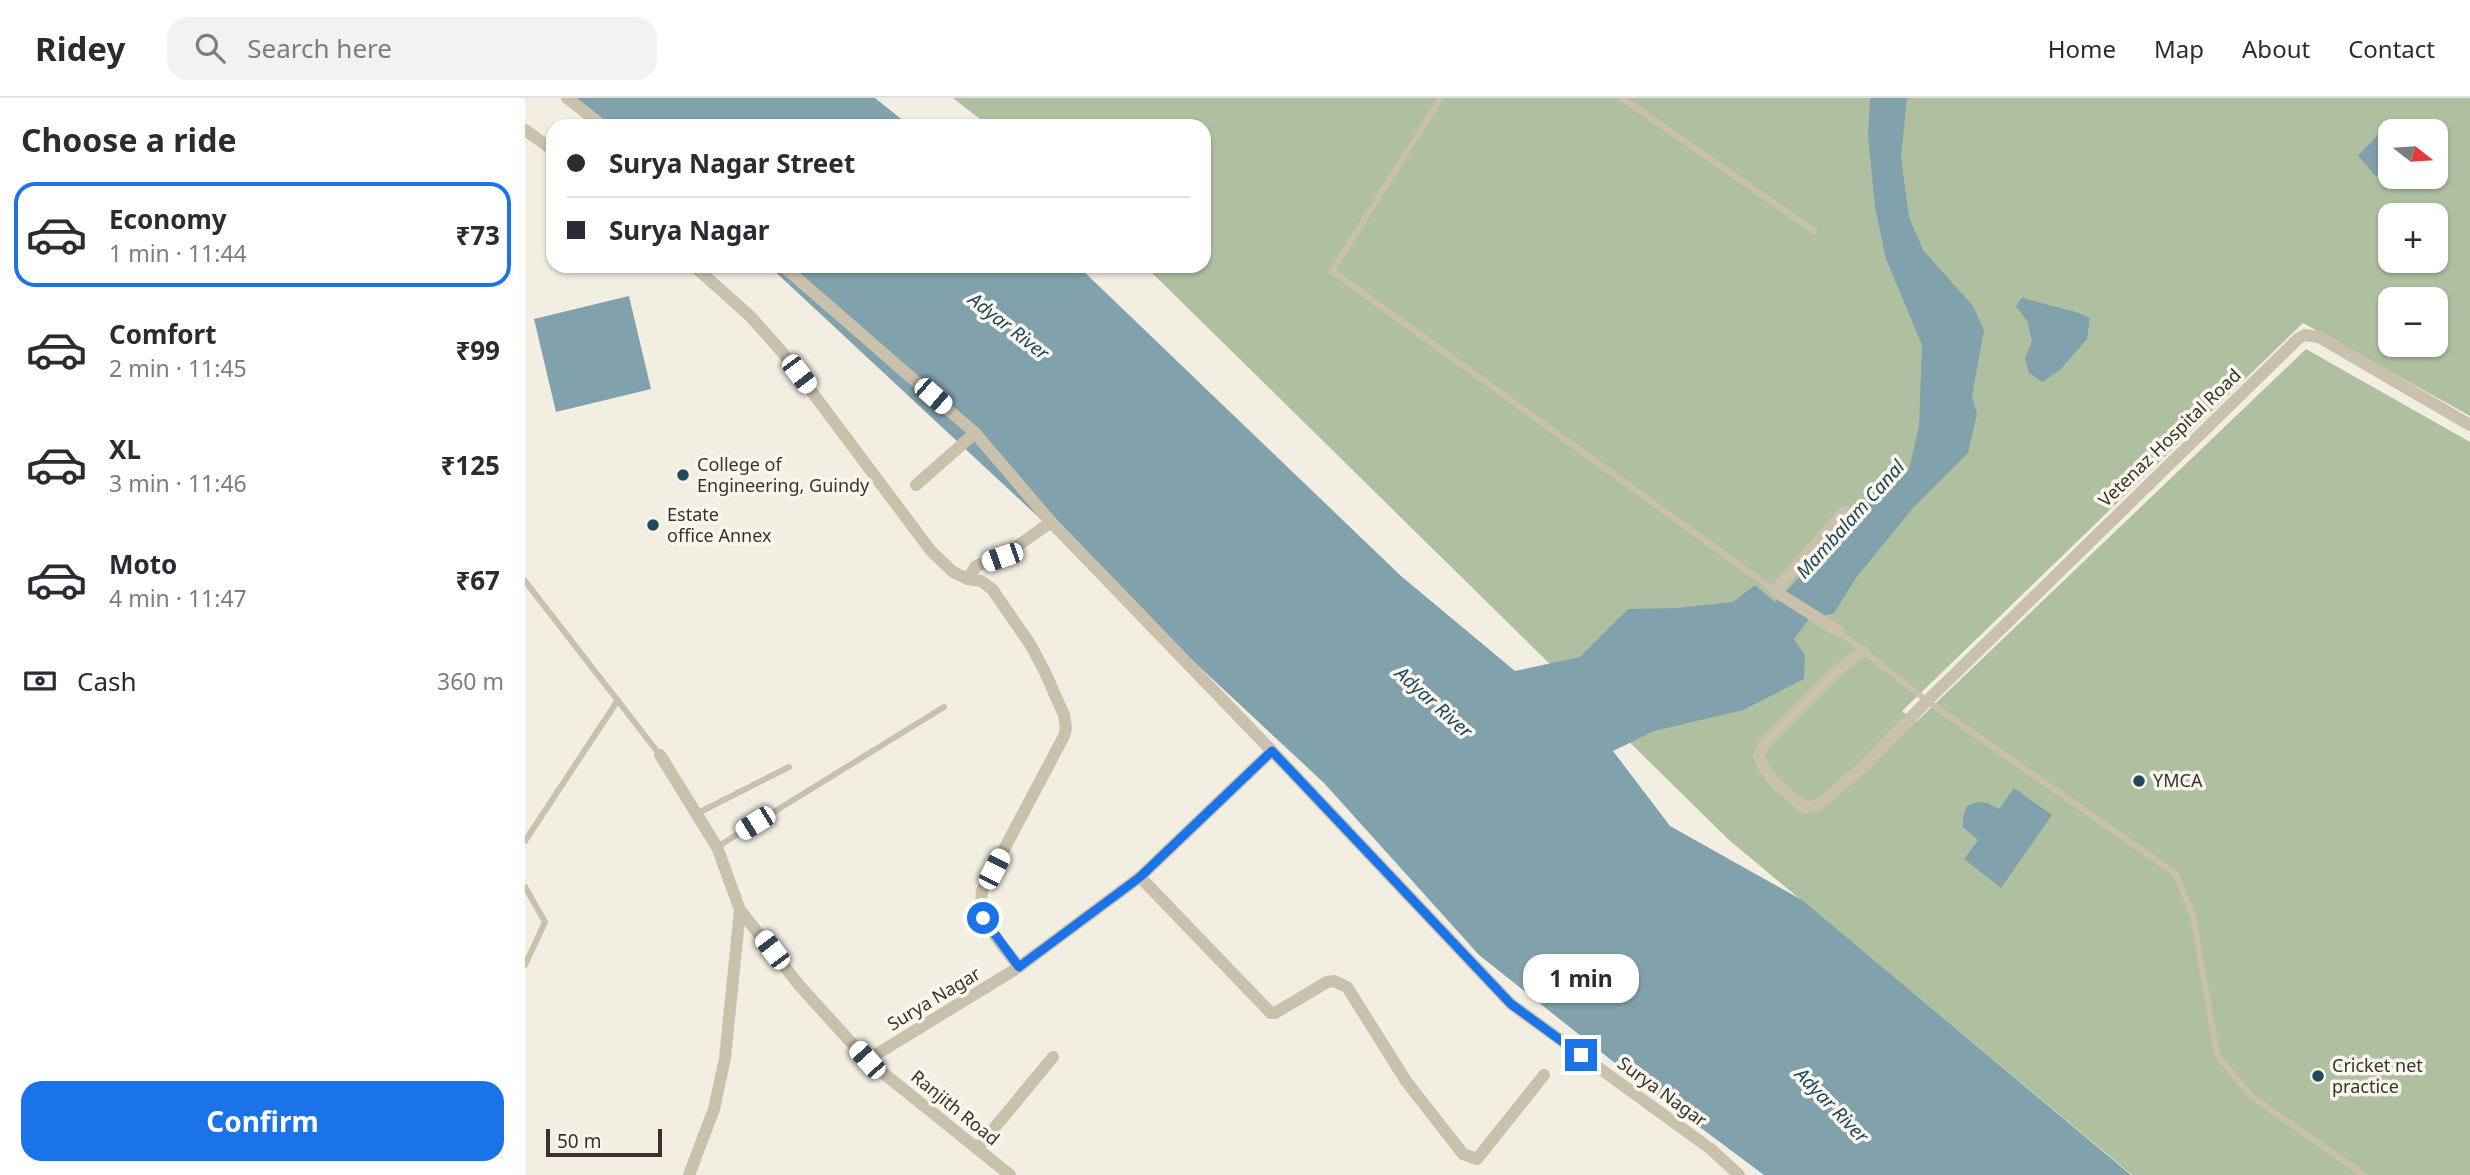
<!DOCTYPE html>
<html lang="en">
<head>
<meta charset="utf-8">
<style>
  :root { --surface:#fff; --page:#f2f2f3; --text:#2b2b33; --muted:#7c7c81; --line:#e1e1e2; --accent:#1a73e8 }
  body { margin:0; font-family:"Noto Sans",sans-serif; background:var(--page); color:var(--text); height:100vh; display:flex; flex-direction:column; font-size:26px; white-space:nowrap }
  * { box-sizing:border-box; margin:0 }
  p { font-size:23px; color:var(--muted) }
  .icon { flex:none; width:38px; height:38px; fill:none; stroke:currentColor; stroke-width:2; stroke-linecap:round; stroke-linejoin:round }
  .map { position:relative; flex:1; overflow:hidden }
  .panel { display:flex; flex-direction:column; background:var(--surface); width:525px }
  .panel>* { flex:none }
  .top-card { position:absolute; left:21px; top:21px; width:665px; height:154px; border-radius:21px; box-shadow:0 2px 5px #0004; display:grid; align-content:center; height:154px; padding:0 21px; background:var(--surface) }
  .needle { width:46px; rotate:107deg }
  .tools { position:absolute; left:1853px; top:21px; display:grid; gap:14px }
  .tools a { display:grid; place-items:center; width:70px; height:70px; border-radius:14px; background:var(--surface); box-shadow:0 2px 5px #0004; font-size:35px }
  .scale { position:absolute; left:21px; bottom:18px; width:116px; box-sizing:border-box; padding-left:7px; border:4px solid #39322b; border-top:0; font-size:19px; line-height:24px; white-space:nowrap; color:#39322b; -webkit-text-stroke:5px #f9f7ed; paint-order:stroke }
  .end { position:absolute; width:32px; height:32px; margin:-16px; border:9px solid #1a73e8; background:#fff; box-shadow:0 0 0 4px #fff }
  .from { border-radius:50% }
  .bubble { position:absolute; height:49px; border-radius:21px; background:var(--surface); box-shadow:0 2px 5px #0004; font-size:23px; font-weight:700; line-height:49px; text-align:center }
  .car { position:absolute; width:21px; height:42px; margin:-21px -10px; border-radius:9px; box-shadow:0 0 5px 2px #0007; background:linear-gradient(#fff 24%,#345 0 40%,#fff 0 76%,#345 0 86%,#fff 0) }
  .top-card b { display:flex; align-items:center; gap:24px; height:66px; font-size:26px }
  .top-card b+b { border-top:2px solid var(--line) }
  .top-card i { width:18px; height:18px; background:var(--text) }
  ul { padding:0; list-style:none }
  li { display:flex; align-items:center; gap:21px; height:105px; margin:0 14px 10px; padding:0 7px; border:4px solid transparent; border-radius:21px }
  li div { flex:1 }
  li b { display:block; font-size:26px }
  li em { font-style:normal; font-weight:700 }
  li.current { border-color:var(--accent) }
  li>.icon { width:63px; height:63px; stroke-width:1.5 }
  h2 { padding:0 21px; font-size:32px; line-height:84px }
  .pay { display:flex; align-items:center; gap:18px; height:77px; padding:0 21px; font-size:26px }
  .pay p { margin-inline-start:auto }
  .action { display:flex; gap:14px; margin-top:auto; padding:14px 21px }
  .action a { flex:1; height:80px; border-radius:21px; background:var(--accent); color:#fff; font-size:28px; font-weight:700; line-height:80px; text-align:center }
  header { display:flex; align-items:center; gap:42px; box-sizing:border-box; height:98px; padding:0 35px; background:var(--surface); border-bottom:2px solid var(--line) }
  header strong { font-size:33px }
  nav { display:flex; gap:38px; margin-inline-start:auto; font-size:24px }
  .search { width:490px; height:63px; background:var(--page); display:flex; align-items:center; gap:18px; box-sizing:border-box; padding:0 24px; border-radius:21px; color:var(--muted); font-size:26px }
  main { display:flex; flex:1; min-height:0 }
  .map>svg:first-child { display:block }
</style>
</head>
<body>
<header>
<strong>Ridey</strong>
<div class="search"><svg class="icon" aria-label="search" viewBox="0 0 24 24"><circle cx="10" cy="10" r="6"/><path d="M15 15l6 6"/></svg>Search here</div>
<nav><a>Home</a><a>Map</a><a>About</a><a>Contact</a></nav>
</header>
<main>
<section class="panel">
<h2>Choose a ride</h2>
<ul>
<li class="current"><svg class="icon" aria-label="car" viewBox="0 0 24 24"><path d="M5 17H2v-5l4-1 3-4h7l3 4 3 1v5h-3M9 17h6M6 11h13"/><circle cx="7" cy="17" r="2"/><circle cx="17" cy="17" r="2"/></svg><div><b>Economy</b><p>1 min · 11:44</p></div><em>₹73</em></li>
<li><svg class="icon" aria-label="car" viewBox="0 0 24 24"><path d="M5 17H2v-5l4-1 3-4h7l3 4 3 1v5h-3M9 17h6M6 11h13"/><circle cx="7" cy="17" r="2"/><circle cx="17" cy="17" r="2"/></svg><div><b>Comfort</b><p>2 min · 11:45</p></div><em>₹99</em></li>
<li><svg class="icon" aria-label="car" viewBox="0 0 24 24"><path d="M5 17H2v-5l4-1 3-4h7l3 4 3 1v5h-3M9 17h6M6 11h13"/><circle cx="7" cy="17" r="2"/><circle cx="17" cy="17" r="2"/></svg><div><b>XL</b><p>3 min · 11:46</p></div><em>₹125</em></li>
<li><svg class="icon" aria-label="car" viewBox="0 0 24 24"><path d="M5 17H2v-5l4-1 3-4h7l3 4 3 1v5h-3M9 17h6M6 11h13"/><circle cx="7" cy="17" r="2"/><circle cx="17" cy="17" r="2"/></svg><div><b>Moto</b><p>4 min · 11:47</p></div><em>₹67</em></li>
</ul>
<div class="pay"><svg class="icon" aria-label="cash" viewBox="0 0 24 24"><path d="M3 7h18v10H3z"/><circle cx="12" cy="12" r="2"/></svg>Cash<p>360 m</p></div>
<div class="action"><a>Confirm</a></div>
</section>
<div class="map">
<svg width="1945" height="1077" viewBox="0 0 1945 1077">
  <rect width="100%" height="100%" fill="#f2eee1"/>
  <!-- green -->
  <path fill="#afc0a1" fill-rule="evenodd" d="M428,0H1945V318L1778,225L1377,613L1391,624L1781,251L1945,344V1077H1607L1204,742L620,168H679V28H464ZM1866,33H1911V79H1866ZM1866,117H1911V163H1866ZM1866,201H1911V247H1866Z"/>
  <!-- water -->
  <g fill="#81a2ad">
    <polygon points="50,0 350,0 385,28 82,28"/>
    <polygon points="1345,0 1382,0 1376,59 1384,119 1398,152 1448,208 1459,232 1447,298 1452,316 1443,355 1387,411 1331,480 1309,515 1284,521 1269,541 1280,557 1279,581 1218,612 1129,633 1088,653 1145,728 1277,802 1606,1077 1239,1077 1105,977 954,857 799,685 244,168 553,168 876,478 990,573 1055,559 1103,511 1152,510 1208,504 1230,487 1250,504 1268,486 1331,410 1384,371 1394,328 1397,247 1361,161 1350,109 1343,39"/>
    <polygon points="1880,23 1894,26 1901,33 1866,33 1866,79 1893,79 1890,82 1869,87 1848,76 1833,57 1860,30"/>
    <polygon points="104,198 126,291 31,314 9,221"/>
    <path d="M1497,199C1519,208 1543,209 1565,220L1562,241L1535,272L1517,284L1504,275L1500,261L1507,243L1502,223L1491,208Z"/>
    <path d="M1489,690L1527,717L1476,790L1439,761L1453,742L1438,729V719L1442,708C1456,701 1461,704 1474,711Z"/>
  </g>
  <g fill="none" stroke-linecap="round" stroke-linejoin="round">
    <!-- service -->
    <g stroke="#cac1ad" stroke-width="6">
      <polyline points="916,0 807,173 1250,493"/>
      <polyline points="1097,0 1289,133"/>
      <polyline points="0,483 135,657"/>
      <polyline points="1313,533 1402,603 1651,776 1668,818 1692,957 1726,998 1839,1077"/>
      <polyline points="173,715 264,669"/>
      <polyline points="0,743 93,602"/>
      <polyline points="192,749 419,609"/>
      <polyline points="0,789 20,824 0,867"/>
    </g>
    <!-- minor -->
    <g stroke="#cac1ad" stroke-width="12">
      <polyline points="42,0 78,28"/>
      <polyline points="0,32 28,52"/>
      <path d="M169,168L225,218L257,254L406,453L428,474L443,481L456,483L467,491L505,546L519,572L539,617L541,630L539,638L457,793C452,823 477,846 494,869"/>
      <polyline points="258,168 450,335 526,424 747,653"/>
      <polyline points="391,387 450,335"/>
      <polyline points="443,481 451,468 477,459 526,424"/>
      <polyline points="1313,533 1250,493 1319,414"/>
      <path d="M1338,553L1311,574L1239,646L1234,657C1240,680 1263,696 1280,710L1293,707L1336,671L1402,603L1774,240L1780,237L1794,239L1945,327"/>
      <polyline points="135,657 192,749 215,812 274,887 342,962 485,1077"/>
      <polyline points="615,779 746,915 750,915 802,884 809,883 822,889 881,983 938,1056 952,1061 1019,977"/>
      <polyline points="342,962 494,869 615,779 747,653 986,906 1187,1052 1214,1077"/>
      <polyline points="452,1051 528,959"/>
      <polyline points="164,1077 189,1011 200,960 215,812"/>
    </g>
  </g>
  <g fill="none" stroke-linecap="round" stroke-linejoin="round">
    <!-- route -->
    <polyline stroke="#1a73e8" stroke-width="9" points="458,820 494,869 615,779 747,653 986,906 1056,957"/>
  </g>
  <!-- markers -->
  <g fill="#234858" stroke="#f9f7ed" stroke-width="2.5">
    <circle cx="158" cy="377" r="7"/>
    <circle cx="128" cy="427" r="7"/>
    <circle cx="1614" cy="683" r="7"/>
    <circle cx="1793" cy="978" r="7"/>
  </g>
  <g text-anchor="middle" stroke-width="7" stroke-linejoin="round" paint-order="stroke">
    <!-- street labels -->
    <g font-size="18" fill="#39322b" stroke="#f9f7ed">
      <text transform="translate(1645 340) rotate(-44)" y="6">Vetenaz Hospital Road</text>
      <text transform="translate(409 901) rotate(-31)" y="6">Surya Nagar</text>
      <text transform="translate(1137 994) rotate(36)" y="6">Surya Nagar</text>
      <text transform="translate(430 1010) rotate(39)" y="6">Ranjith Road</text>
    </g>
    <!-- poi labels -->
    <g font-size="18" fill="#39322b" stroke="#f9f7ed" text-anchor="start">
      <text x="172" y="373">College of<tspan x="172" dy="21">Engineering, Guindy</tspan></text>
      <text x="142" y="423">Estate<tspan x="142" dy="21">office Annex</tspan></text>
      <text x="1628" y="689">YMCA</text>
      <text x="1807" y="974">Cricket net<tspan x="1807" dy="21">practice</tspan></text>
    </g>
    <!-- water labels -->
    <g font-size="19" font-style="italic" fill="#234858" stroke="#f9f7ed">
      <text transform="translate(484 228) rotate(38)" y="7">Adyar River</text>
      <text transform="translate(1325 421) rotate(-48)" y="7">Mambalam Canal</text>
      <text transform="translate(909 604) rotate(42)" y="7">Adyar River</text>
      <text transform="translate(1307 1007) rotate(46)" y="7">Adyar River</text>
    </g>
  </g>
</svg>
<div class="tools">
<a><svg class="needle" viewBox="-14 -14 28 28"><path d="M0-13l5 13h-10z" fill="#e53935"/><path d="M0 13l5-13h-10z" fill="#7c7c81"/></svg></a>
<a>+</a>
<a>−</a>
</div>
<div class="scale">50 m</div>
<i class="end from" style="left:458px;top:820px"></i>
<i class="end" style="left:1056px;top:957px"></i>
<div class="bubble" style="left:998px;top:856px;width:116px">1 min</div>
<i class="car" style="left:274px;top:276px;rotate:143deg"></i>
<i class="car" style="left:408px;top:298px;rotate:131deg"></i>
<i class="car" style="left:477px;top:459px;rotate:251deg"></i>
<i class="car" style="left:230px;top:725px;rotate:238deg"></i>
<i class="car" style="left:469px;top:771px;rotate:27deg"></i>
<i class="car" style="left:247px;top:852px;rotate:323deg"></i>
<i class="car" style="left:342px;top:962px;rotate:318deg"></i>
<div class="top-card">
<b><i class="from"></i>Surya Nagar Street</b>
<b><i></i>Surya Nagar</b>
</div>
</div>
</main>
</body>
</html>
